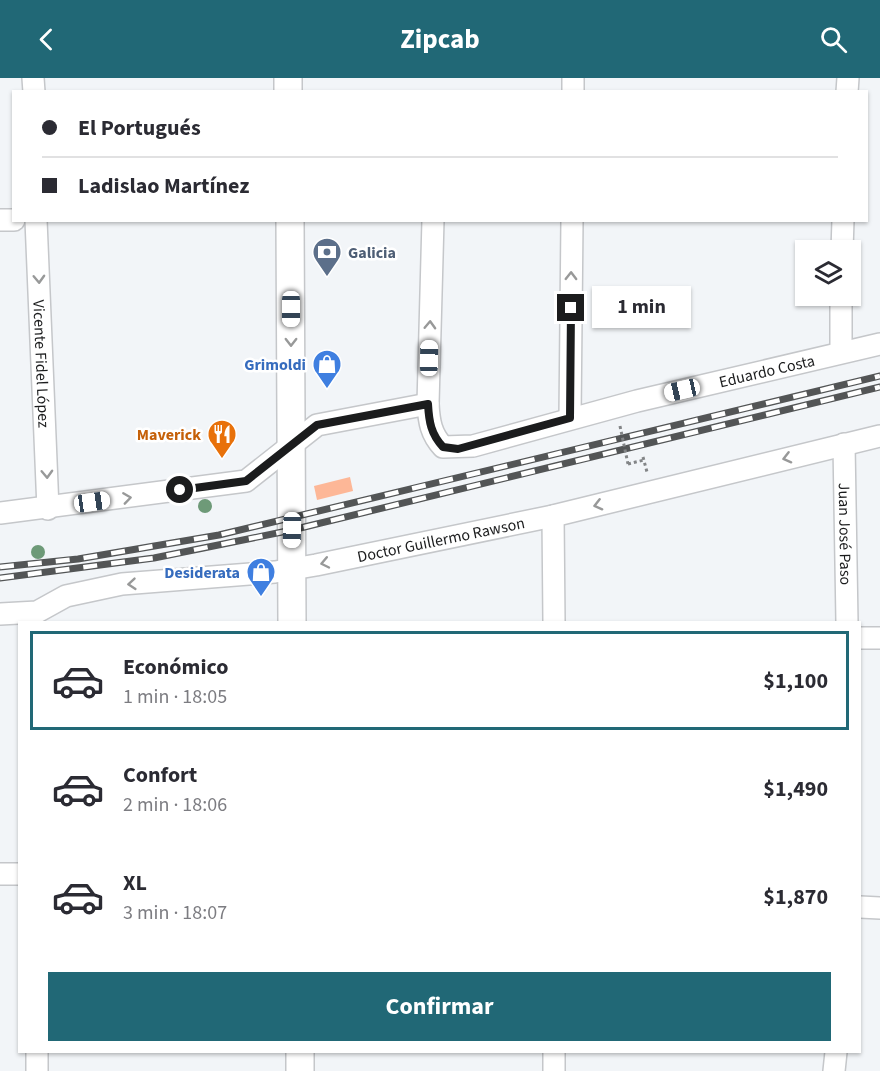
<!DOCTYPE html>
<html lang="es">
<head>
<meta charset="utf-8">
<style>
  :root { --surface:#fff; --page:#f7f7f7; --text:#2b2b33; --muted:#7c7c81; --line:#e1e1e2; --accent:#216876 }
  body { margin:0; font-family:"Source Sans 3",sans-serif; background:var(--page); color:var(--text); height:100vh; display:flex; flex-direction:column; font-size:22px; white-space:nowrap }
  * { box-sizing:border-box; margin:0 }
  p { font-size:20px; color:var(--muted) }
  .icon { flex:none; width:33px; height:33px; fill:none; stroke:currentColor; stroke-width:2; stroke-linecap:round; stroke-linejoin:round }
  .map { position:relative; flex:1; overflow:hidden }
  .details { position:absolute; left:18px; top:543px; width:843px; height:432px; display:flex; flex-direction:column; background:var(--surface); border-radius:0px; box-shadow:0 2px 4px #0004 }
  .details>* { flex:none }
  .hud { position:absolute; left:12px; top:12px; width:856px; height:132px; border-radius:0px; box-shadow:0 2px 4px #0004; display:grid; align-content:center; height:132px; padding:0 30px; background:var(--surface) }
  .fabs { position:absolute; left:795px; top:162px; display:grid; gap:12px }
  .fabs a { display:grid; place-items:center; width:66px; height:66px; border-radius:0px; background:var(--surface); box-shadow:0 2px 4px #0004; font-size:30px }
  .end { position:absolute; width:27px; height:27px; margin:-14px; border:8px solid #1b1c1d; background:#fff; box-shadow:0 0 0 3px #fff }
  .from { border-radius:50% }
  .bubble { position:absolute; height:42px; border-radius:0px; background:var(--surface); box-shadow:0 2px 4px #0004; font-size:20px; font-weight:700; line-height:42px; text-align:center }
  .car { position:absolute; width:18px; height:36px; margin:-18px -9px; border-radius:8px; box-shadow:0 0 4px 2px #0007; background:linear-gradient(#fff 24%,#345 0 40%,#fff 0 76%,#345 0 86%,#fff 0) }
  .hud b { display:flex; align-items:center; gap:21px; height:57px; font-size:22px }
  .hud b+b { border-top:2px solid var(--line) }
  .hud i { width:15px; height:15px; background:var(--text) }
  ul { padding:10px 0 0; list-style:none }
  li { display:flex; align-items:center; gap:18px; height:99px; margin:0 12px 9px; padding:0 18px; border:3px solid transparent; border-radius:0px }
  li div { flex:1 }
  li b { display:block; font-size:22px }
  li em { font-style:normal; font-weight:700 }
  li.selected { border-color:var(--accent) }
  li>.icon { width:54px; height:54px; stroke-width:1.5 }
  .action { display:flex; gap:12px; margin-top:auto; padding:12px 30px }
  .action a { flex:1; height:69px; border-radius:0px; background:var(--accent); color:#fff; font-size:24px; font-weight:700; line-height:69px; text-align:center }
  header { display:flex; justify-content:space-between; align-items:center; height:78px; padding:0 30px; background:var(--accent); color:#fff; font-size:27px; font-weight:700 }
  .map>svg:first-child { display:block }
</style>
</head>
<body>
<header><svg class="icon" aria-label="back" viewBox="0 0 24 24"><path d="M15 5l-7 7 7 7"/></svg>Zipcab<svg class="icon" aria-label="search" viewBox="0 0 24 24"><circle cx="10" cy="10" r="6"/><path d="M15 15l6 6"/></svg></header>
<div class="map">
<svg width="880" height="993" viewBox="0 0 880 993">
  <rect width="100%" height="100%" fill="#f2f5f8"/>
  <!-- building -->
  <polygon fill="#fdb797" points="350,399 353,413 317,422 314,408"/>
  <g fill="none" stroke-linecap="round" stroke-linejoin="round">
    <!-- minor casing -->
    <g stroke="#c5c7ca" stroke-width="24">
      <g id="minor">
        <polyline points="33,0 34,14"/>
        <polyline points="573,14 573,0"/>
        <polyline points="847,14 848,0"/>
        <polyline points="0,142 14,142"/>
        <path id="s1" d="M36,142L48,431"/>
        <path id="s2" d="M433,142L428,326C429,344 431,356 443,369L473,368L637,323L880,266"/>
        <polyline points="842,172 843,142"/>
        <polyline points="841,274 841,218"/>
        <polyline points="570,340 572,142"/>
        <path id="s3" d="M844,366L847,544"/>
        <polyline points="0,435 246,403 317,347 428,326"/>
        <polyline points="553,438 554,544"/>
        <path id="s4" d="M0,536L37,534L66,518L122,506L275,494L316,487L553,438L880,358"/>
        <polyline points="860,560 880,560"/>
        <polyline points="0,796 20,796"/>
        <polyline points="860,829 880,830"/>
        <polyline points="37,993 37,974"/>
        <polyline points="554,993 554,974"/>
        <polyline points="834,993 836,974"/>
      </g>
    </g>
    <!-- tertiary casing -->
    <g stroke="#c5c7ca" stroke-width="30">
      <g id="tertiary">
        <polyline points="288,0 288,14"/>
        <polyline points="290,142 292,544"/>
        <polyline points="300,974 300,993"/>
      </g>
    </g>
    <!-- path -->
    <g stroke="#838587" stroke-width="3" stroke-dasharray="3 3" stroke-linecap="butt">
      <polyline points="643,379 647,394"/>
      <polyline points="628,386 644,382"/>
    </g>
    <!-- minor -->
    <use href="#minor" stroke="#fff" stroke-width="21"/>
    <!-- tertiary -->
    <use href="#tertiary" stroke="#fff" stroke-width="27"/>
    <!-- rail casing -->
    <g stroke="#535556" stroke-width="7">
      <g id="rail">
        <polyline points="0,489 78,481 219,457 880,298"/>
        <polyline points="0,500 154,480 292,452 880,309"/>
      </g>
    </g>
    <!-- rail -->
    <use href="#rail" stroke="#fff" stroke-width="4.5" stroke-dasharray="14" stroke-linecap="butt"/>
    <!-- path-bridge -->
    <polyline stroke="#838587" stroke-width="3" stroke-dasharray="3 3" stroke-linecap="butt" points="620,348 628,386"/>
  </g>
  <!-- trees -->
  <g fill="#6e9a78">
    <circle cx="205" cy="428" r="7"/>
    <circle cx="38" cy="474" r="7"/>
  </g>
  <!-- one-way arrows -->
  <defs><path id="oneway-chevron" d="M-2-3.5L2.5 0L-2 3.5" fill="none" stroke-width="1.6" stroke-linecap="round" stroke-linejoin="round" transform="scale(1.5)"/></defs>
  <g stroke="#989999">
    <use href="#oneway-chevron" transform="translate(571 198) rotate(-89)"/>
    <use href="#oneway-chevron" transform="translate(39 201) rotate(88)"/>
    <use href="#oneway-chevron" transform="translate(430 247) rotate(-88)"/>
    <use href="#oneway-chevron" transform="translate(291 264) rotate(90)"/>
    <use href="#oneway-chevron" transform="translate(787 380) rotate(166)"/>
    <use href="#oneway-chevron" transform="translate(47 396) rotate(88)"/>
    <use href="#oneway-chevron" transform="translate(127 420) rotate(-8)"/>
    <use href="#oneway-chevron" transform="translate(598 427) rotate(166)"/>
    <use href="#oneway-chevron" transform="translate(325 485) rotate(168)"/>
    <use href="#oneway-chevron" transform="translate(132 506) rotate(175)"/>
  </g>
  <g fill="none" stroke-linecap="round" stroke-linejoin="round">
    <!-- route -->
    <path stroke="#1b1c1d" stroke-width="8" d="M180,412L246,403L317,347L428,326C429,344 431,356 443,369L458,371L570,340L571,230"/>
  </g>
  <!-- icons -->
  <defs>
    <g id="bank-pin" transform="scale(1.5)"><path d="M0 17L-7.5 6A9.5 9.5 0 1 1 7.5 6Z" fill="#5c6f8a" stroke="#fff"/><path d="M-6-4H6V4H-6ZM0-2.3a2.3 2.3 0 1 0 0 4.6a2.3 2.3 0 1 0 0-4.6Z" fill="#fff"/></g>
    <g id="shop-pin" transform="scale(1.5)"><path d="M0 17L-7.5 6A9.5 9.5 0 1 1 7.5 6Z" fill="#3f7fe0" stroke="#fff"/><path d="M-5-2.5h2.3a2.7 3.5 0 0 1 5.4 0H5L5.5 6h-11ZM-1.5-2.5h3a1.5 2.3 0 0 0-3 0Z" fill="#fff"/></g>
    <g id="restaurant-pin" transform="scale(1.5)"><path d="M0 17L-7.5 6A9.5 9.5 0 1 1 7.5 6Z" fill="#e8710a" stroke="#fff"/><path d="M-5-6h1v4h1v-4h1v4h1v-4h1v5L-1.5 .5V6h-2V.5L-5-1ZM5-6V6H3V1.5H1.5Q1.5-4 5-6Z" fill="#fff"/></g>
  </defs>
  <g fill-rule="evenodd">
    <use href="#bank-pin" x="327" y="174"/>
    <use href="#shop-pin" x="327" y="286"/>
    <use href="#restaurant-pin" x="222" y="356"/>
    <use href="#shop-pin" x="261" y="494"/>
  </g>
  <g text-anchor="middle" stroke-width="5" stroke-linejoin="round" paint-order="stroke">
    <!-- service labels -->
    <g font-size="16" font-weight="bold" fill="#4e5e75" stroke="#fff" text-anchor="start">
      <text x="348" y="180">Galicia</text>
    </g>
    <!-- shop labels -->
    <g font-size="16" font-weight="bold" fill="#366cbe" stroke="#fff" text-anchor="end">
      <text x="306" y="292">Grimoldi</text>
      <text x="240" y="500">Desiderata</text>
    </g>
    <!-- street labels -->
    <g font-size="16" fill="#1b1c1d" stroke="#fff">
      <text dy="6" stroke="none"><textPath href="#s1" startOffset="144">Vicente Fidel López</textPath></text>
      <text dy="6" stroke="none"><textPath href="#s2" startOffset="564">Eduardo Costa</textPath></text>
      <text dy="6" stroke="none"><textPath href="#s3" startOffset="90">Juan José Paso</textPath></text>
      <text dy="6" stroke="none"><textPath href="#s4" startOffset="450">Doctor Guillermo Rawson</textPath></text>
    </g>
    <!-- food labels -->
    <g font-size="16" font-weight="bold" fill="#c56008" stroke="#fff" text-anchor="end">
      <text x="201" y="362">Maverick</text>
    </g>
  </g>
</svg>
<div class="fabs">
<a><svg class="icon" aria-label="layers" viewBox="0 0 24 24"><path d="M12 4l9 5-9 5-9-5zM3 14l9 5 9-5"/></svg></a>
</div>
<i class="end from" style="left:180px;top:412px"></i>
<i class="end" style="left:571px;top:230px"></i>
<div class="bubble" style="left:592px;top:208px;width:99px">1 min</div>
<i class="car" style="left:291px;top:231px;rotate:180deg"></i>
<i class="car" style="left:429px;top:280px;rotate:1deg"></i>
<i class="car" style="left:682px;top:312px;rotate:257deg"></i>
<i class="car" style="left:92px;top:424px;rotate:82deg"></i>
<i class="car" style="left:292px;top:452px;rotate:181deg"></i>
<div class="hud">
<b><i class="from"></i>El Portugués</b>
<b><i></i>Ladislao Martínez</b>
</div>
<section class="details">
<ul>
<li class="selected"><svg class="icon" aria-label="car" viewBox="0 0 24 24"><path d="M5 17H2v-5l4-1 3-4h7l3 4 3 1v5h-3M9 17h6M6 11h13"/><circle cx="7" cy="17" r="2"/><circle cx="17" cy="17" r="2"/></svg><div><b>Económico</b><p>1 min · 18:05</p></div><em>$1,100</em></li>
<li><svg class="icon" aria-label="car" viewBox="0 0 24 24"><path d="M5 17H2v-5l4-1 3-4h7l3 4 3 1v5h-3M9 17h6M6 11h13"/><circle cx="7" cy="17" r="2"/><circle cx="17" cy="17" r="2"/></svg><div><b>Confort</b><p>2 min · 18:06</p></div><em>$1,490</em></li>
<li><svg class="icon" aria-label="car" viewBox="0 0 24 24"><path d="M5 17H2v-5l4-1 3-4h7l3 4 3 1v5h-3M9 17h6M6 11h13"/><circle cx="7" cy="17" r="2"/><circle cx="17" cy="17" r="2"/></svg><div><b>XL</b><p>3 min · 18:07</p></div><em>$1,870</em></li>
</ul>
<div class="action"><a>Confirmar</a></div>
</section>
</div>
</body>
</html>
